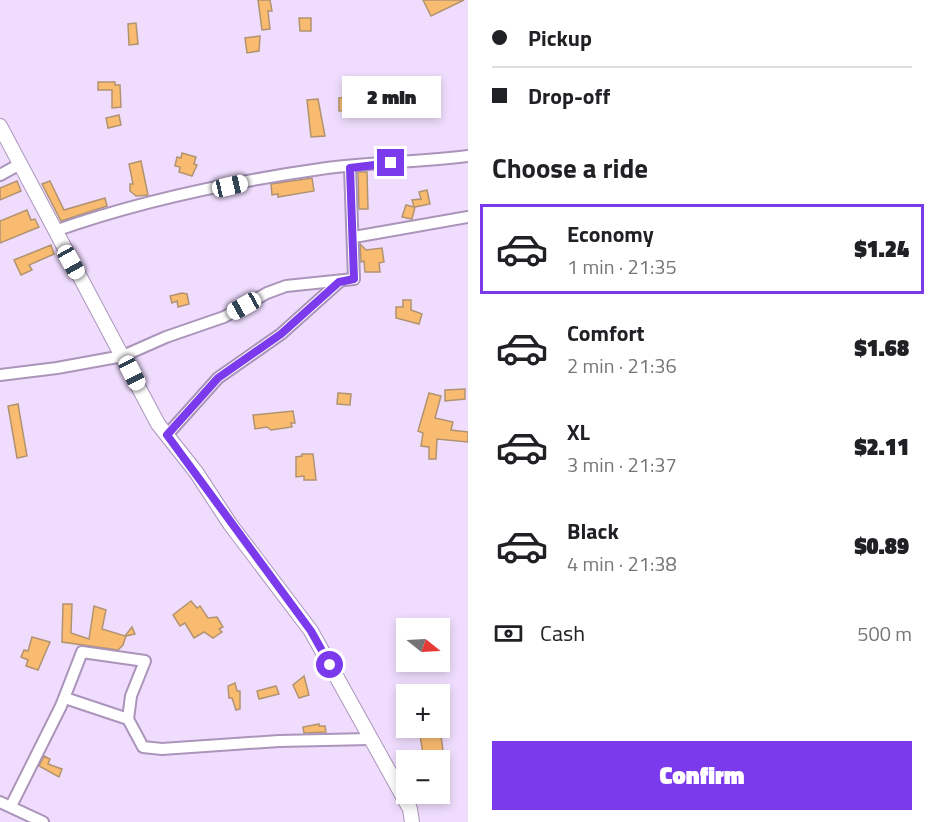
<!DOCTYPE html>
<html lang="en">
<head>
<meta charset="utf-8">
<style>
  :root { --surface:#fff; --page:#f2f2f2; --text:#202124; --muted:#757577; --line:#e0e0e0; --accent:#7c3aed }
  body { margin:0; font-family:"Titillium Web",sans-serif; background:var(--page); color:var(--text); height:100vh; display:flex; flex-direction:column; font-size:22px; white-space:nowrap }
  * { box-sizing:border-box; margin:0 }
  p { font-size:20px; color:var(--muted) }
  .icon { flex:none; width:33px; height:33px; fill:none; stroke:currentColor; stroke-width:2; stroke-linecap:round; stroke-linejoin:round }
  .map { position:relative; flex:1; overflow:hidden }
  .sheet { display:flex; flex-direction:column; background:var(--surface); width:468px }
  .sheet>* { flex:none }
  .hud { display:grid; align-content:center; height:132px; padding:0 24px; background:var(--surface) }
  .needle { width:39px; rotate:108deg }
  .buttons { position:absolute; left:396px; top:618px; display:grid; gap:12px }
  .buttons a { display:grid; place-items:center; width:54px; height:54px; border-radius:0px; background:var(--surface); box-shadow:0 3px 9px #0003; font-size:30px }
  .end { position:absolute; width:27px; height:27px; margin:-14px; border:8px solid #7c3aed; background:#fff; box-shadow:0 0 0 3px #fff }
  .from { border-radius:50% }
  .bubble { position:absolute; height:42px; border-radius:0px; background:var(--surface); box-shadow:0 3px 9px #0003; font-size:20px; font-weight:800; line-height:42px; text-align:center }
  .car { position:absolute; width:18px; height:36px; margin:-18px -9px; border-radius:8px; box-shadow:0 0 4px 2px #0007; background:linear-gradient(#fff 24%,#345 0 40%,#fff 0 76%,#345 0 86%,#fff 0) }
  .hud b { display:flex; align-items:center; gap:21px; height:57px; font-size:22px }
  .hud b+b { border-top:2px solid var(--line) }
  .hud i { width:15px; height:15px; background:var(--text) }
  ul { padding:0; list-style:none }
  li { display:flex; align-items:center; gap:18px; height:90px; margin:0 12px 9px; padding:0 12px; border:3px solid transparent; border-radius:0px }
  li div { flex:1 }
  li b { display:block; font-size:22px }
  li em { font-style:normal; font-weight:800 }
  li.on { border-color:var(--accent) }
  li>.icon { width:54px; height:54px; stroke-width:1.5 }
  h2 { padding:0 24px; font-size:27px; line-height:72px }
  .pay { display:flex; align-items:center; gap:15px; height:66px; padding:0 24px; font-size:22px }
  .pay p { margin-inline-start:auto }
  .cta { display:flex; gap:12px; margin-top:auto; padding:12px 24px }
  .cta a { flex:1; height:69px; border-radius:0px; background:var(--accent); color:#fff; font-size:24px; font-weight:800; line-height:69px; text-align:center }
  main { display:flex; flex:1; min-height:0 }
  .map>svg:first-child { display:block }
</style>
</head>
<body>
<main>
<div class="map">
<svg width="468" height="822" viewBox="0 0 468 822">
  <rect width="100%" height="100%" fill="#f0ddfe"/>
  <!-- building -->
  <g fill="#f9bb6f" stroke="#b19371" stroke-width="1.5">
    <polygon points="258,0 270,0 272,11 268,11 270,29 262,30"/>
    <polygon points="423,0 464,0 431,16"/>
    <polygon points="299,18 311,18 311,31 300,31"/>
    <polygon points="136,23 138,44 129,45 128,24"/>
    <polygon points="260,36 259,51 247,53 245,38"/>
    <polygon points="98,82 115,82 115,85 120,85 121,107 112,108 112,90 98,90"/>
    <polygon points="350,97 351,110 339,111 339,98"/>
    <polygon points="318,99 325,136 311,137 307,100"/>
    <polygon points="119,115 121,125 108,128 106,118"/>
    <polygon points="182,153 196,157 194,164 197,165 192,176 179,172 180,167 175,166 177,157 181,158"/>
    <polygon points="141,161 148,195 136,196 130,191 130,184 133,184 129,164"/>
    <polygon points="358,172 367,172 368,209 359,209"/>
    <polygon points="312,178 314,191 278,197 278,194 272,195 271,184"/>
    <polygon points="17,181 21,191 0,200 0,188"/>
    <polygon points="50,181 64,210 105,198 107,206 61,221 42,184"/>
    <polygon points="427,190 430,204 415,207 412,219 402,217 406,205 414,207 412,200 421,199 419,192"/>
    <polygon points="27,210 31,220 35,219 39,227 0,243 0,221"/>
    <polygon points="360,244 366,250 382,248 384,262 379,263 380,272 365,272 364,261 361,262"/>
    <polygon points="51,245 54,254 29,265 32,270 21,275 14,260"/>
    <polygon points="182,293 187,294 189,304 178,307 177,301 172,303 170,296"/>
    <polygon points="403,300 411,300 411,310 422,314 419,324 396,318 396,307 403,307"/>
    <polygon points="465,389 465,399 445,401 445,390"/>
    <polygon points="338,393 351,394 350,405 337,404"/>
    <polygon points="429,393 441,396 435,418 453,422 451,430 468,432 468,442 437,439 436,459 429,459 429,447 421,446 423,433 418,431"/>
    <polygon points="18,404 27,456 17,458 8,406"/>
    <polygon points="293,411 295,423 291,423 292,427 271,430 267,427 255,429 253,415"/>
    <polygon points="302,454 313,454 316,480 304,480 304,476 296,477 296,457 302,456"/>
    <polygon points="191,601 197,608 200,606 208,618 217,617 223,627 219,629 222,632 213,638 204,632 194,638 185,623 180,626 173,615"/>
    <polygon points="63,604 72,604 71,633 89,639 94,606 106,610 102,629 125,636 132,627 135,634 126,636 123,645 118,650 62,642"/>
    <polygon points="32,637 50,642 38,670 26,666 28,660 21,657 24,650 28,651"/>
    <polygon points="304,676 309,695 299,698 293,685"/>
    <polygon points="235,683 237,691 240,691 240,709 236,710 232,698 229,698 228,686"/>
    <polygon points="276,686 279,694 259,699 257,691"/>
    <polygon points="319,724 319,726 325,726 326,732 304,733 303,727"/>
    <polygon points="425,728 440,728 443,751 423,754 420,735 423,734"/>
    <polygon points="44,756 50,759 48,764 62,769 59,777 39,766"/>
  </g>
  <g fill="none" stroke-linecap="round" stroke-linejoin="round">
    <!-- minor casing -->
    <g stroke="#ab95bb" stroke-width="14">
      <g id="minor">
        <polyline points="0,175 20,164"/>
        <path d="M55,231C142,200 235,181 327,168C373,162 421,162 468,156"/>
        <polyline points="354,237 468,217"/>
        <polyline points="0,375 57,368 123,356 166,337 224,317 267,293 286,286 354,279 350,168"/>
        <polyline points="167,435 218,378 281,334 339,282"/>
        <polyline points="65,698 128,719"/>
        <polyline points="0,802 43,822"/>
        <polyline points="11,806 61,706 82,652 145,661 131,696 128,719 143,747 162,749 279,741 370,739"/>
      </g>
    </g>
    <!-- tertiary casing -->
    <g stroke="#ab95bb" stroke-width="16">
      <polyline id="tertiary" points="0,126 158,424 196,472 230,524 311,631 410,809 412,822"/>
    </g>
    <!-- minor -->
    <use href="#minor" stroke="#fff" stroke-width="10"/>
    <!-- tertiary -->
    <use href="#tertiary" stroke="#fff" stroke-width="14"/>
  </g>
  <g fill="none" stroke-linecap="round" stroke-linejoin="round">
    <!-- route -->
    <polyline stroke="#7c3aed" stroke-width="8" points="330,665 311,631 167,435 218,378 281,334 339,282 354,279 350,168 391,163"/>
  </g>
</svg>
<div class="buttons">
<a><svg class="needle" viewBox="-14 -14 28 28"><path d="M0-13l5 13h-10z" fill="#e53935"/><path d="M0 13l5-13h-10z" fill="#757577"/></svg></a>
<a>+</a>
<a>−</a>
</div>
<i class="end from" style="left:330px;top:665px"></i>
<i class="end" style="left:391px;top:163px"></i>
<div class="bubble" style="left:342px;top:76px;width:99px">2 min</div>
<i class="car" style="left:230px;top:186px;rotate:77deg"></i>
<i class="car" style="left:71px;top:262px;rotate:151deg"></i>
<i class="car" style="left:244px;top:306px;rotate:241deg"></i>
<i class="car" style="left:132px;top:373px;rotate:153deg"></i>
</div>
<section class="sheet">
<div class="hud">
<b><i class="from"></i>Pickup</b>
<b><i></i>Drop-off</b>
</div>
<h2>Choose a ride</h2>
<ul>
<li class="on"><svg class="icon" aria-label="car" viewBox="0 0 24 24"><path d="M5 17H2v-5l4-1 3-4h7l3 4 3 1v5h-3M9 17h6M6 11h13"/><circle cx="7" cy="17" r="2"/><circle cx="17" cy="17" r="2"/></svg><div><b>Economy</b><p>1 min · 21:35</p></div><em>$1.24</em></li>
<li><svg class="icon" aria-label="car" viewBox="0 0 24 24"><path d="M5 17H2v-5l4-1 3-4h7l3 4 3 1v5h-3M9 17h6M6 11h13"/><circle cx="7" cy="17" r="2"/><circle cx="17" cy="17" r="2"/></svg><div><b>Comfort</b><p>2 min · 21:36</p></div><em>$1.68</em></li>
<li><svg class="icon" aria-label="car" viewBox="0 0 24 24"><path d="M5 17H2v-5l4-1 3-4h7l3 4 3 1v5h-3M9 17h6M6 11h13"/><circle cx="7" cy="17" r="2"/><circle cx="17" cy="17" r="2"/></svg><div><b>XL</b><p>3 min · 21:37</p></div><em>$2.11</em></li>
<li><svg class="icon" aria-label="car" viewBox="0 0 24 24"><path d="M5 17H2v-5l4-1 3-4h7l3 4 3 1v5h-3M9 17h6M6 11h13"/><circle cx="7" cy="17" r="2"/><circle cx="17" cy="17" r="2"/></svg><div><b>Black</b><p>4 min · 21:38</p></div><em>$0.89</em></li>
</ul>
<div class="pay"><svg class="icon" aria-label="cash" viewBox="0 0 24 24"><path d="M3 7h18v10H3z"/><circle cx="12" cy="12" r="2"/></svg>Cash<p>500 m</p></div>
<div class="cta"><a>Confirm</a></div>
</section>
</main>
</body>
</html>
